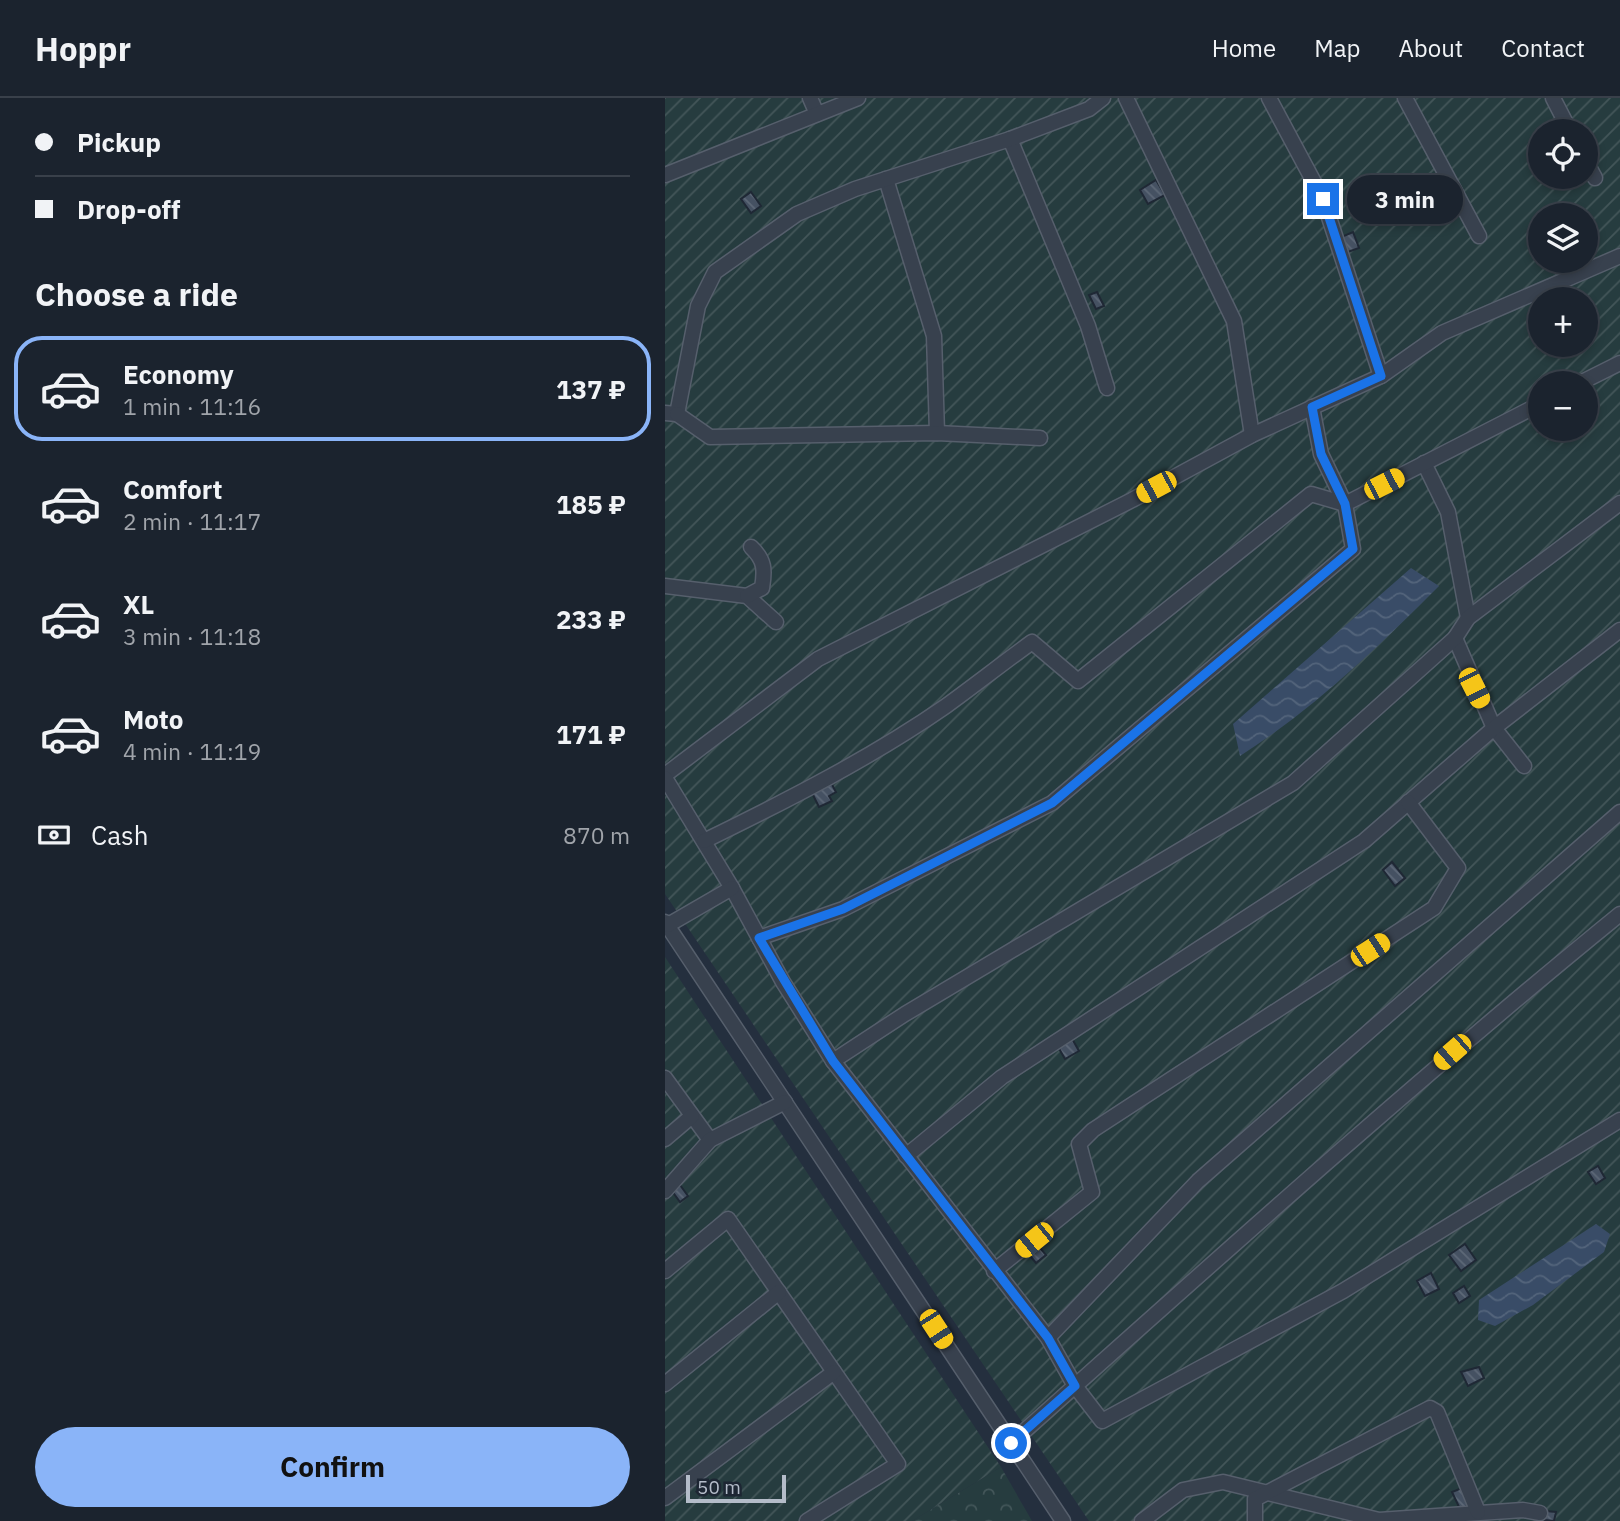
<!DOCTYPE html>
<html lang="en">
<head>
<meta charset="utf-8">
<style>
  :root { --surface:#1b232e; --page:#282f3a; --text:#f1f3f6; --muted:#a0a4aa; --line:#39404a; --accent:#8ab4f8 }
  body { margin:0; font-family:"IBM Plex Sans",sans-serif; background:var(--page); color:var(--text); height:100vh; display:flex; flex-direction:column; font-size:26px; white-space:nowrap }
  * { box-sizing:border-box; margin:0 }
  p { font-size:23px; color:var(--muted) }
  .icon { flex:none; width:38px; height:38px; fill:none; stroke:currentColor; stroke-width:2; stroke-linecap:round; stroke-linejoin:round }
  .map { position:relative; flex:1; overflow:hidden }
  .details { display:flex; flex-direction:column; background:var(--surface); width:665px }
  .details>* { flex:none }
  .guide { display:grid; align-content:center; height:154px; padding:0 35px; background:var(--surface) }
  .controls { position:absolute; left:863px; top:21px; display:grid; gap:14px }
  .controls a { display:grid; place-items:center; width:70px; height:70px; border-radius:50%; background:var(--surface); box-shadow:0 4px 10px #0003,0 0 0 2px var(--line); font-size:35px }
  .scale { position:absolute; left:21px; bottom:18px; width:100px; box-sizing:border-box; padding-left:7px; border:4px solid #b4bcc9; border-top:0; font-size:19px; line-height:24px; white-space:nowrap; color:#b4bcc9; -webkit-text-stroke:5px #1d2633; paint-order:stroke }
  .end { position:absolute; width:32px; height:32px; margin:-16px; border:9px solid #1a73e8; background:#fff; box-shadow:0 0 0 4px #fff }
  .from { border-radius:50% }
  .bubble { position:absolute; height:49px; border-radius:24px; background:var(--surface); box-shadow:0 4px 10px #0003,0 0 0 2px var(--line); font-size:23px; font-weight:700; line-height:49px; text-align:center }
  .car { position:absolute; width:21px; height:42px; margin:-21px -10px; border-radius:9px; box-shadow:0 0 5px 2px #0007; background:linear-gradient(#f5c518 24%,#345 0 40%,#f5c518 0 76%,#345 0 86%,#f5c518 0) }
  .guide b { display:flex; align-items:center; gap:24px; height:66px; font-size:26px }
  .guide b+b { border-top:2px solid var(--line) }
  .guide i { width:18px; height:18px; background:var(--text) }
  ul { padding:0; list-style:none }
  li { display:flex; align-items:center; gap:21px; height:105px; margin:0 14px 10px; padding:0 21px; border:4px solid transparent; border-radius:28px }
  li div { flex:1 }
  li b { display:block; font-size:26px }
  li em { font-style:normal; font-weight:700 }
  li.active { border-color:var(--accent) }
  li>.icon { width:63px; height:63px; stroke-width:1.5 }
  h2 { padding:0 35px; font-size:32px; line-height:84px }
  .pay { display:flex; align-items:center; gap:18px; height:77px; padding:0 35px; font-size:26px }
  .pay p { margin-inline-start:auto }
  .cta { display:flex; gap:14px; margin-top:auto; padding:14px 35px }
  .cta a { flex:1; height:80px; border-radius:42px; background:var(--accent); color:#111; font-size:28px; font-weight:700; line-height:80px; text-align:center }
  header { display:flex; align-items:center; gap:42px; box-sizing:border-box; height:98px; padding:0 35px; background:var(--surface); border-bottom:2px solid var(--line) }
  header strong { font-size:33px }
  nav { display:flex; gap:38px; margin-inline-start:auto; font-size:24px }
  main { display:flex; flex:1; min-height:0 }
  .map>svg:first-child { display:block }
</style>
</head>
<body>
<header>
<strong>Hoppr</strong>
<nav><a>Home</a><a>Map</a><a>About</a><a>Contact</a></nav>
</header>
<main>
<section class="details">
<div class="guide">
<b><i class="from"></i>Pickup</b>
<b><i></i>Drop-off</b>
</div>
<h2>Choose a ride</h2>
<ul>
<li class="active"><svg class="icon" aria-label="car" viewBox="0 0 24 24"><path d="M5 17H2v-5l4-1 3-4h7l3 4 3 1v5h-3M9 17h6M6 11h13"/><circle cx="7" cy="17" r="2"/><circle cx="17" cy="17" r="2"/></svg><div><b>Economy</b><p>1 min · 11:16</p></div><em>137 ₽</em></li>
<li><svg class="icon" aria-label="car" viewBox="0 0 24 24"><path d="M5 17H2v-5l4-1 3-4h7l3 4 3 1v5h-3M9 17h6M6 11h13"/><circle cx="7" cy="17" r="2"/><circle cx="17" cy="17" r="2"/></svg><div><b>Comfort</b><p>2 min · 11:17</p></div><em>185 ₽</em></li>
<li><svg class="icon" aria-label="car" viewBox="0 0 24 24"><path d="M5 17H2v-5l4-1 3-4h7l3 4 3 1v5h-3M9 17h6M6 11h13"/><circle cx="7" cy="17" r="2"/><circle cx="17" cy="17" r="2"/></svg><div><b>XL</b><p>3 min · 11:18</p></div><em>233 ₽</em></li>
<li><svg class="icon" aria-label="car" viewBox="0 0 24 24"><path d="M5 17H2v-5l4-1 3-4h7l3 4 3 1v5h-3M9 17h6M6 11h13"/><circle cx="7" cy="17" r="2"/><circle cx="17" cy="17" r="2"/></svg><div><b>Moto</b><p>4 min · 11:19</p></div><em>171 ₽</em></li>
</ul>
<div class="pay"><svg class="icon" aria-label="cash" viewBox="0 0 24 24"><path d="M3 7h18v10H3z"/><circle cx="12" cy="12" r="2"/></svg>Cash<p>870 m</p></div>
<div class="cta"><a>Confirm</a></div>
</section>
<div class="map">
<svg width="955" height="1423" viewBox="0 0 955 1423">
  <defs>
    <pattern id="forest-crowns" width="20" height="18" patternUnits="userSpaceOnUse" patternTransform="scale(1.75)"><rect width="20" height="18" fill="#263c3f"/><path d="M2 6a3 3 0 1 1 6 0M12 15a3 3 0 1 1 6 0" fill="none" stroke="#435659"/></pattern>
    <pattern id="garden-furrows" width="10" height="10" patternUnits="userSpaceOnUse" patternTransform="scale(1.75)"><rect width="10" height="10" fill="#263c3f"/><path d="M-1 1l2-2M0 10L10 0M9 11l2-2" fill="none" stroke="#435659"/></pattern>
    <pattern id="water-waves" width="16" height="10" patternUnits="userSpaceOnUse" patternTransform="scale(1.75)"><rect width="16" height="10" fill="#394c67"/><path d="M0 5q4-4 8 0t8 0" fill="none" stroke="#53647b"/></pattern>
    <pattern id="building-back-hatch" width="6" height="6" patternUnits="userSpaceOnUse" patternTransform="scale(1.75)"><rect width="6" height="6" fill="#455162"/><path d="M-1 5l2 2M0 0l6 6M5-1l2 2" fill="none" stroke="#5d6877"/></pattern>
  </defs>
  <rect width="100%" height="100%" fill="#242f3e"/>
  <!-- forest -->
  <polygon fill="url(#forest-crowns)" points="336,1369 367,1423 247,1423"/>
  <!-- garden -->
  <g fill="url(#garden-furrows)" fill-rule="evenodd">
    <path d="M0,0H955V1423H424L0,796ZM875,33H920V79H875ZM875,117H920V163H875ZM875,201H920V247H875ZM875,285H920V331H875Z"/>
    <polygon points="0,859 336,1369 247,1423 0,1423"/>
  </g>
  <!-- water -->
  <g fill="url(#water-waves)">
    <path d="M746,470L774,488C712,550 649,611 575,658L568,626Z"/>
    <polygon points="931,1126 945,1136 939,1154 868,1207 830,1228 813,1222 814,1202"/>
  </g>
  <!-- building -->
  <g fill="url(#building-back-hatch)" stroke="#1f2835" stroke-width="2">
    <polygon points="491,82 500,97 483,106 475,92"/>
    <polygon points="86,94 96,108 86,115 76,101"/>
    <polygon points="688,134 694,150 680,155 674,140"/>
    <polygon points="432,194 439,208 431,211 424,197"/>
    <polygon points="165,683 171,694 164,698 167,703 154,709 146,693"/>
    <polygon points="727,764 740,780 730,788 718,772"/>
    <polygon points="406,939 414,953 400,961 392,947"/>
    <polygon points="933,1068 940,1080 931,1086 923,1074"/>
    <polygon points="15,1087 23,1098 15,1104 7,1093"/>
    <polygon points="371,1145 381,1157 371,1165 361,1153"/>
    <polygon points="800,1146 811,1162 796,1173 784,1157"/>
    <polygon points="766,1175 774,1191 760,1198 752,1183"/>
    <polygon points="799,1188 805,1198 794,1205 788,1195"/>
    <polygon points="814,1269 819,1280 803,1288 796,1274"/>
    <polygon points="797,1390 805,1407 795,1411 787,1394"/>
    <polygon points="881,1413 891,1414 889,1423 880,1422"/>
  </g>
  <g fill="none" stroke-linecap="round" stroke-linejoin="round">
    <!-- minor casing -->
    <g stroke="#565f6c" stroke-width="17">
      <g id="minor">
        <polyline points="145,0 152,16"/>
        <polyline points="461,0 569,223 587,337"/>
        <polyline points="604,0 658,101 716,278"/>
        <polyline points="740,0 814,138"/>
        <polyline points="888,0 905,33"/>
        <polyline points="345,41 423,228 442,290"/>
        <polyline points="920,62 930,80"/>
        <polyline points="0,77 193,0"/>
        <polyline points="221,81 269,238 272,335"/>
        <polyline points="915,285 955,265"/>
        <polyline points="647,309 656,356 680,406"/>
        <polyline points="0,315 12,316 33,208 50,174 132,116 190,91 345,41 424,11 438,0"/>
        <polyline points="12,316 45,339 272,335 375,340"/>
        <polyline points="759,365 783,414 803,520"/>
        <polyline points="0,488 82,498 111,524"/>
        <path d="M82,498L97,490C100,472 100,462 86,449"/>
        <polyline points="790,540 829,630 859,668"/>
        <polyline points="0,677 153,561 467,402 587,337 716,278 777,235 955,158"/>
        <polyline points="0,680 67,790 118,884 168,963 383,1240 410,1288 437,1323 678,1193 955,1022"/>
        <path d="M39,743C121,703 206,660 281,608C310,587 338,565 367,544L413,583L646,396L680,406"/>
        <polyline points="0,824 398,1423"/>
        <polyline points="3,827 67,790"/>
        <polyline points="94,840 178,811 387,705 688,451 680,406 875,306"/>
        <polyline points="168,963 240,916 628,685 790,540 803,520 955,405"/>
        <polyline points="0,980 45,1042"/>
        <polyline points="0,1041 27,1018"/>
        <polyline points="241,1058 337,979 699,743 829,630 955,532"/>
        <polyline points="0,1093 45,1042 120,1004"/>
        <polyline points="0,1173 63,1121 233,1366 142,1423"/>
        <polyline points="329,1173 427,1094 414,1046 428,1032 769,810 793,770 743,704"/>
        <polyline points="383,1240 533,1083 955,714"/>
        <polyline points="0,1286 114,1194"/>
        <path d="M346,1345C547,1166 746,986 955,816"/>
        <polyline points="0,1400 169,1274"/>
        <polyline points="477,1423 518,1392 558,1384 714,1422 858,1412 875,1415"/>
        <polyline points="590,1423 590,1401 765,1310 772,1314 813,1414"/>
      </g>
    </g>
    <!-- minor -->
    <use href="#minor" stroke="#38414e" stroke-width="14"/>
  </g>
  <g fill="none" stroke-linecap="round" stroke-linejoin="round">
    <!-- route -->
    <polyline stroke="#1a73e8" stroke-width="9" points="346,1345 410,1288 383,1240 168,963 94,840 178,811 387,705 688,451 680,406 656,356 647,309 716,278 658,101"/>
  </g>
</svg>
<div class="controls">
<a><svg class="icon" aria-label="locate" viewBox="0 0 24 24"><circle cx="12" cy="12" r="6"/><path d="M12 2v4M12 18v4M2 12h4M18 12h4"/></svg></a>
<a><svg class="icon" aria-label="layers" viewBox="0 0 24 24"><path d="M12 4l9 5-9 5-9-5zM3 14l9 5 9-5"/></svg></a>
<a>+</a>
<a>−</a>
</div>
<div class="scale">50 m</div>
<i class="end from" style="left:346px;top:1345px"></i>
<i class="end" style="left:658px;top:101px"></i>
<div class="bubble" style="left:682px;top:77px;width:116px">3 min</div>
<i class="car" style="left:719px;top:386px;rotate:63deg"></i>
<i class="car" style="left:491px;top:389px;rotate:242deg"></i>
<i class="car" style="left:809px;top:590px;rotate:153deg"></i>
<i class="car" style="left:705px;top:852px;rotate:57deg"></i>
<i class="car" style="left:787px;top:954px;rotate:229deg"></i>
<i class="car" style="left:369px;top:1142px;rotate:231deg"></i>
<i class="car" style="left:271px;top:1231px;rotate:147deg"></i>
</div>
</main>
</body>
</html>
